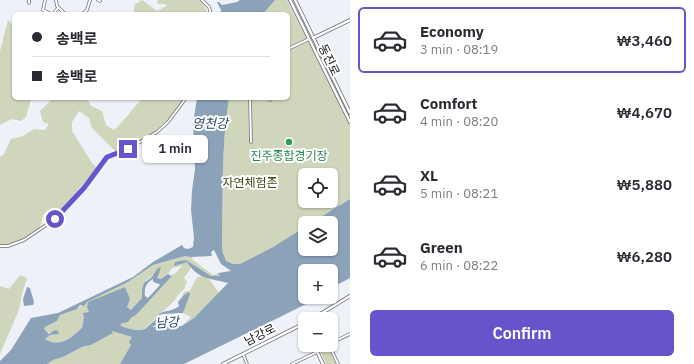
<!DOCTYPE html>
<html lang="en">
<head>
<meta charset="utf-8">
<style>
  :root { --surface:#fff; --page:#f2f2f3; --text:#2b2b33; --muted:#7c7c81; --line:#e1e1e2; --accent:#6654cd }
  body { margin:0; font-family:"IBM Plex Sans","Noto Sans KR",sans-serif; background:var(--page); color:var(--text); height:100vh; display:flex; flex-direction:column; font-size:15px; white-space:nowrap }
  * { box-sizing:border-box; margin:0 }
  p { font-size:13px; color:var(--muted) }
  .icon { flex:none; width:22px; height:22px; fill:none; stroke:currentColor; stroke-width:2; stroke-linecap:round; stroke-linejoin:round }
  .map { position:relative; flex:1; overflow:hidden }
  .side { display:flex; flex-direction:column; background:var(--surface); width:344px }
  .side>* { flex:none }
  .banner { position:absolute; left:12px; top:12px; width:278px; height:88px; border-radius:6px; box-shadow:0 1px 3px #0004; display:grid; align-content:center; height:88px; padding:0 20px; background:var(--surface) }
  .fabs { position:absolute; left:298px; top:168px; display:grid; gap:8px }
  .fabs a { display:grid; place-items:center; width:40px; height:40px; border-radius:6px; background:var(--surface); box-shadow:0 1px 3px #0004; font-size:20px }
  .end { position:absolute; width:18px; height:18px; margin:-9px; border:5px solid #6654cd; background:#fff; box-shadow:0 0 0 2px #fff }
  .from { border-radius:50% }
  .bubble { position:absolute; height:28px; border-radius:6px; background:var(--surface); box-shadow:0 1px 3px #0004; font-size:13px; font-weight:600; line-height:28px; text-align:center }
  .banner b { display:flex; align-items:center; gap:14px; height:38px; font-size:15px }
  .banner b+b { border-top:1px solid var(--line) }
  .banner i { width:10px; height:10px; background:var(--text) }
  ul { padding:7px 0 0; list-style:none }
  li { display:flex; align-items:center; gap:12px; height:66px; margin:0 8px 6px; padding:0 12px; border:2px solid transparent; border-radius:6px }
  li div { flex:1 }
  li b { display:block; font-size:15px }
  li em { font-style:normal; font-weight:600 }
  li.on { border-color:var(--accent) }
  li>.icon { width:36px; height:36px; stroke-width:1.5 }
  .primary-button { display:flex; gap:8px; margin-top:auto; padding:8px 20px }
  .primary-button a { flex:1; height:46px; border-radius:6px; background:var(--accent); color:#fff; font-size:16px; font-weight:600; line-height:46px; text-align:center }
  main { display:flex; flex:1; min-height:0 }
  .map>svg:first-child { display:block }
</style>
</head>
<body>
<main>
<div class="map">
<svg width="350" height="364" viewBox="0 0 350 364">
  <rect width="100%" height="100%" fill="#eff1f9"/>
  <!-- green -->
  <g fill="#d0d6bc" fill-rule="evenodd">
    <polygon points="142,0 157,11 167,6 165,4 157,4 158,0 200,0 204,5 208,14 133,14 135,4"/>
    <path d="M275,0H287L350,124V199L311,223H305V227L273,247L240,264H233L226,261L223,253L222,248C223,198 221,147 229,98H288V14H263ZM305,175H331V201H305Z"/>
    <polygon points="8,20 14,26 14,98 31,99 26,117 21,121 12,119 0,125 0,51"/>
    <path d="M53,98H87L91,106L102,111L106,125L114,130C125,121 132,108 143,98H184L171,117L149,136L116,152L92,128L89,118L79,111L72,122V131L92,163L97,168L58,213L48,210L43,215L40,228C28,236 15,246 0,245V157L4,154L11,139L23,136L34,129L45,130L49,124L43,122L40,111Z"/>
    <path d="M185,256L192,257L193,260L213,275C219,273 225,271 231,271L219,273L221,276H211L186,260L191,268L184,278L187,282L185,286V288L179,294L173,302L144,329C136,329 126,331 120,325L136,315L182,266L172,268L168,274L161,279L156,278L154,274C153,276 151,277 149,278C143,283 142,291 142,298L131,310L127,307L88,308L89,312L85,313L84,317L82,328C72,336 64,345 51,342C49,341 47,340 45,339L50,335H57L47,332L44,329L45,327L57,321L60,315L77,309L87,302L128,282L153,265Z"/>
    <polygon points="20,275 27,278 22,294 19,310 0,354 0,286 9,289"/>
    <polygon points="202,276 209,279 219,293 194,318 182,326 191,317 183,313 186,303 178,302 183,295 183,293 186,291 190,291 197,277"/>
    <polygon points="112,331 132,337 131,345 120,364 47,364 53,360 63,357 82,347 91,345 113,333"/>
    <polygon points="317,345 327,345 336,364 326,364"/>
  </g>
  <!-- water -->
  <g fill="#8ca2b9" fill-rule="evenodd">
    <polygon points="240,0 275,0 263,14 221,14 221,10 217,2 219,2 222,5 237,2"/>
    <path d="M197,98H229C221,147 223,198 222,248L223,253L226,261L233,264H240L273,247L305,227V249H331V223H311L350,199V278L331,288V271H305V297H317L308,303L274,320L184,364H120L131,345L129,342L132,337L112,331L113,333L91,345L82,347L63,357L53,360L47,364H0V361L11,350L31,318L58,313L133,277L153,262L182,245L184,248L188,249L193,247L194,238L191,210L192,191L195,169L193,124ZM214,250L221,264L231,271L218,273L220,276H211L186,260L175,262L174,266L187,262C198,280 211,278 228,283L194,318L182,326L152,327L158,324L156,322L157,317L162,314L183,313L190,294L189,292L184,295L178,302L179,306C171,312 167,310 161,313C157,315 157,317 155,320C153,322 147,327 145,329C140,331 124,329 120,325L123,323L128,322L131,318L136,315L174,274L171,276L168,274L161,279L157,278L161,268L160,267L157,269L152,277L144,283L142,290V298L131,310L127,307L130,299L125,287L88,302L87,307L89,312L83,313L84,317L82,328C72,336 65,345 51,342C49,341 47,340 45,339L50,335L59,334L58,331L55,330L49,334L44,329L45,327L57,321L60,315L77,309L80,305L84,306L87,302L128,282L153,265L185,256L190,257L212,256L211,252ZM153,279V282L159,284L160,285L148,298L145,296C144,288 146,283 153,279Z"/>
    <polygon points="27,287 30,288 34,302 33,305 24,306 23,299"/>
  </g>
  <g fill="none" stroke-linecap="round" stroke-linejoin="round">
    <!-- minor casing -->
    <g stroke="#6d6e75" stroke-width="3.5">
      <g id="minor">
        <polyline points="45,0 43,10 51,14"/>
        <polyline points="56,0 57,6 65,14"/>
        <polyline points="98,0 100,1"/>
        <polyline points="202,0 209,7 211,14"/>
        <polyline points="29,3 29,0"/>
        <polyline points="53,14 58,8"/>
        <polyline points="82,14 87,10 90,0"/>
        <polyline points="288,49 309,39"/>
        <polyline points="250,98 251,142"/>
        <polyline points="268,98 270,100"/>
        <polyline points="0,246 8,246 24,240 55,219 84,188 107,157 128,149 157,132 168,122 186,98"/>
        <polyline points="331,343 350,334"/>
        <polyline points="329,345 338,364"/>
        <polyline points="243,354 247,364"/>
        <polyline points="292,364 317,352"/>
      </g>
    </g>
    <!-- tertiary casing -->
    <g stroke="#6d6e75" stroke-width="4">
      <g id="tertiary">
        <polyline points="290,0 350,122"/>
        <polyline points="295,0 350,113"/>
        <polyline points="313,38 350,20"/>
        <polyline points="312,319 350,296"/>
        <polyline points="303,324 305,328"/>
        <polyline points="314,345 323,364"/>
        <polyline points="223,364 305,323"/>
      </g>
    </g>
    <!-- minor -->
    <use href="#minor" stroke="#fff" stroke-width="2"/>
    <!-- tertiary -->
    <use href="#tertiary" stroke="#fff" stroke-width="2.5"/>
  </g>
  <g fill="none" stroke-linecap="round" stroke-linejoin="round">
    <!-- route -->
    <polyline stroke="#6654cd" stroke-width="5" points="55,219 84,188 107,157 128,149"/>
  </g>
  <!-- markers -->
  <circle fill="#2e9e5b" stroke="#fefefe" stroke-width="1.5" cx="289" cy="142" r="4"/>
  <g text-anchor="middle" stroke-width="4" stroke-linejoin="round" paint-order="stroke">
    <!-- street labels -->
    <g font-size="12" fill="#161719" stroke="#fefefe">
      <text transform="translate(329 60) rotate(64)" y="4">동진로</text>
      <text transform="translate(260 335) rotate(-27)" y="4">남강로</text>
    </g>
    <!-- leisure labels -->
    <g font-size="12" fill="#27864d" stroke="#fefefe">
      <text x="289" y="160">진주종합경기장</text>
    </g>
    <!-- park labels -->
    <g font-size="12" fill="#424917" stroke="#fefefe">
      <text x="250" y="187">자연체험존</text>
    </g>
    <!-- water labels -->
    <g font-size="13" font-style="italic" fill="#284b6e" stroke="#fefefe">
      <text x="210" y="128">영천강</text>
      <text transform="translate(167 322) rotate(-4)" y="5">남강</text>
    </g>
  </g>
</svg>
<div class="fabs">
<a><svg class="icon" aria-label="locate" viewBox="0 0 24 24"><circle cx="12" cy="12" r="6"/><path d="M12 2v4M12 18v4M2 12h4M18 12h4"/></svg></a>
<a><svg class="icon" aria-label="layers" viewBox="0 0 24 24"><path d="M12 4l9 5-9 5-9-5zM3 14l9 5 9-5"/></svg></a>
<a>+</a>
<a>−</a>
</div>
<i class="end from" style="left:55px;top:219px"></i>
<i class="end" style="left:128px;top:149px"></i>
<div class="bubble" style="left:142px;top:135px;width:66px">1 min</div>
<div class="banner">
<b><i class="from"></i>송백로</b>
<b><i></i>송백로</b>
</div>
</div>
<section class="side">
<ul>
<li class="on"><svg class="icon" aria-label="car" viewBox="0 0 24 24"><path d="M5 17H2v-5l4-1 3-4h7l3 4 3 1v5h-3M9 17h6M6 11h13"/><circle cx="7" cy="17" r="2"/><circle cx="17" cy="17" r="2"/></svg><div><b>Economy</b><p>3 min · 08:19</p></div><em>₩3,460</em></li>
<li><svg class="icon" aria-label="car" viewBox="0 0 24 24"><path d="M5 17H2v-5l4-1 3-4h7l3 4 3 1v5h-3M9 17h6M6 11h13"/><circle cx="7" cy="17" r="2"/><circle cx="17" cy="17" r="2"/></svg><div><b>Comfort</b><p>4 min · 08:20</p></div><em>₩4,670</em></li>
<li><svg class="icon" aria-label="car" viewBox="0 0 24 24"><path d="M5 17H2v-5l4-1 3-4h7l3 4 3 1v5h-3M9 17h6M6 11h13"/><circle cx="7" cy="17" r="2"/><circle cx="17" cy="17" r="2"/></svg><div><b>XL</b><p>5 min · 08:21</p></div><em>₩5,880</em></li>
<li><svg class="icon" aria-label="car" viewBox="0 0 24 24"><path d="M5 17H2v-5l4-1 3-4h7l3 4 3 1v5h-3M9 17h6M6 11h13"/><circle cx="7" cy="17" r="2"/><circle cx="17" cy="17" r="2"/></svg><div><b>Green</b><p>6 min · 08:22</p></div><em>₩6,280</em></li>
</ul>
<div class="primary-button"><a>Confirm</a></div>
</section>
</main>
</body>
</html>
